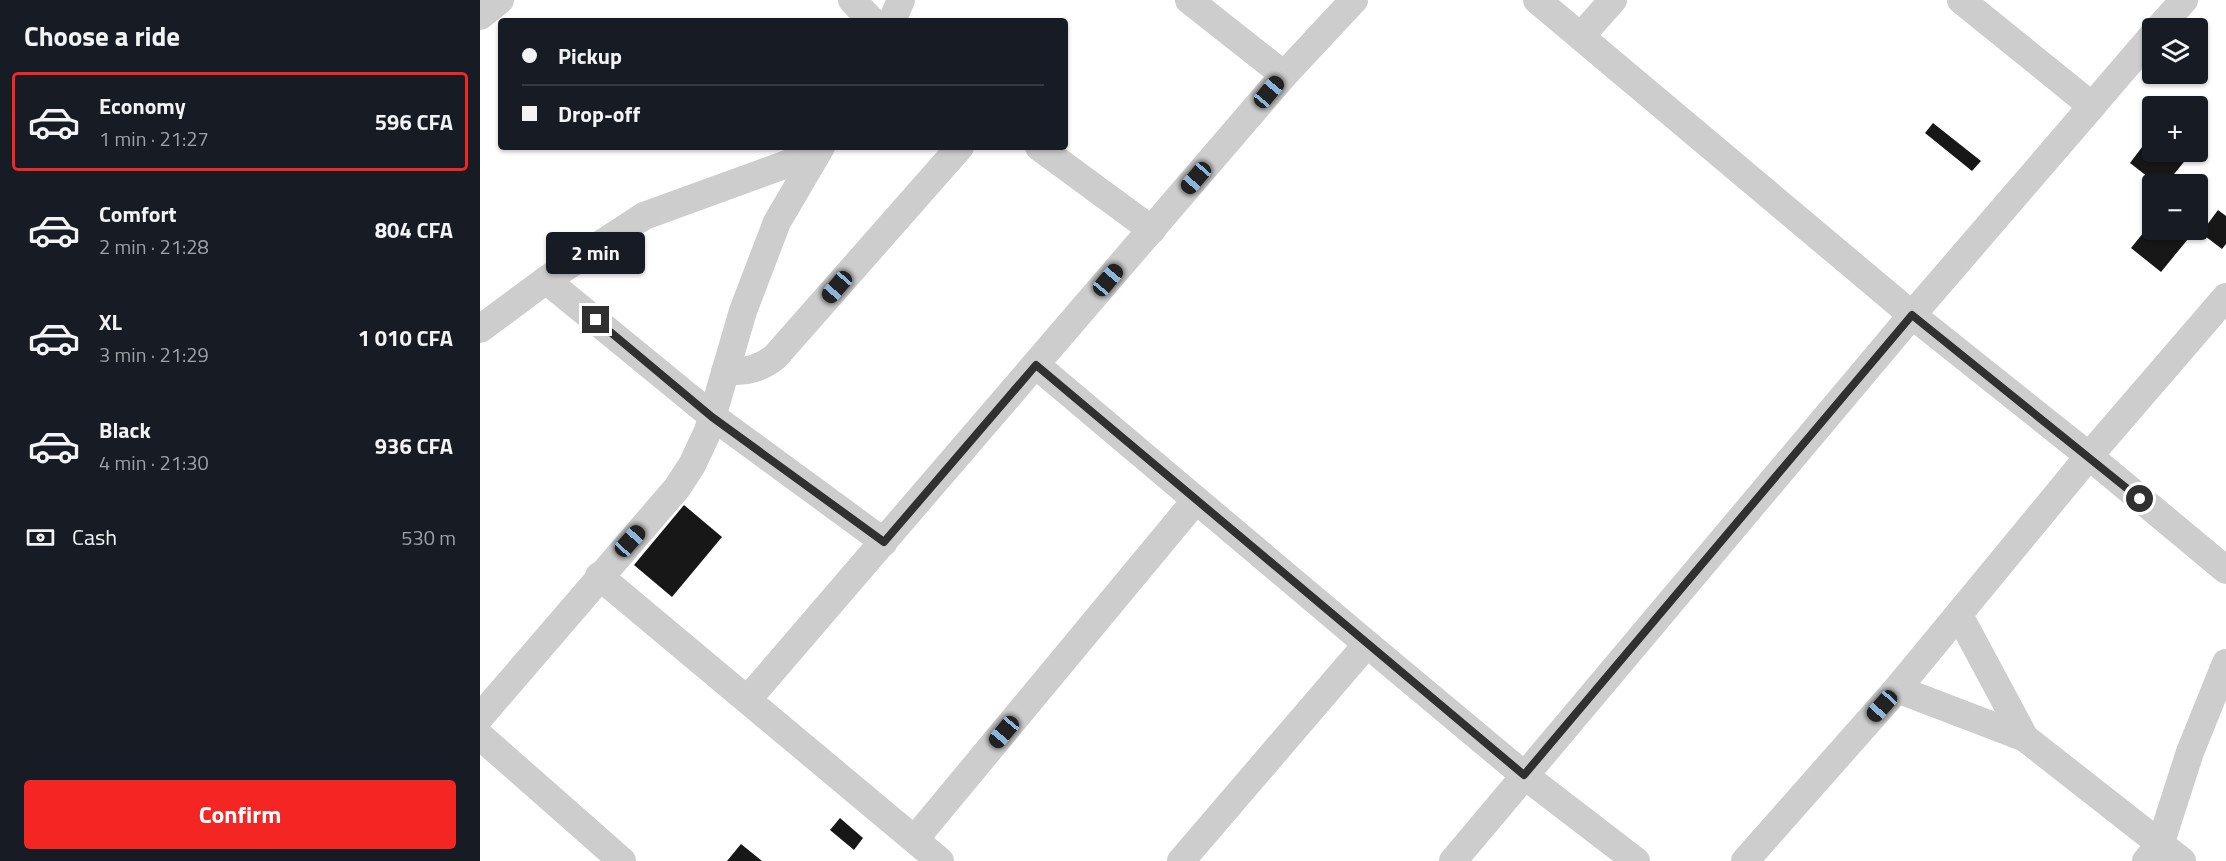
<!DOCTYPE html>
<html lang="en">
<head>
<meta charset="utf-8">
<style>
  :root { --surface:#171b24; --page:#242831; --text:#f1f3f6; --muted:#9ea1a6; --line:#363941; --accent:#f42624 }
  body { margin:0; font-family:"Titillium Web",sans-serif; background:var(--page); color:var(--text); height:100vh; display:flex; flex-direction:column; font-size:22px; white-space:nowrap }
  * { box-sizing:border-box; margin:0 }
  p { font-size:20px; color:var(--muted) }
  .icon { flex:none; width:33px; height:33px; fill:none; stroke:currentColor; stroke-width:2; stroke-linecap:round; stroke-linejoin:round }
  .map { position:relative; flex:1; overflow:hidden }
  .drawer { display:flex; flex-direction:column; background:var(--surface); width:480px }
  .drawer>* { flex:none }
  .hud { position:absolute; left:18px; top:18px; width:570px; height:132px; border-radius:6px; box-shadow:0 2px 4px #0004; display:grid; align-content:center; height:132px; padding:0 24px; background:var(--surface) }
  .buttons { position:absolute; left:1662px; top:18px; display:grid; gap:12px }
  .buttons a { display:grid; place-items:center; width:66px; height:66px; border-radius:6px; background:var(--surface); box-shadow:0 2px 4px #0004; font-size:30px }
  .end { position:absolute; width:27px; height:27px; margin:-14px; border:8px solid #303030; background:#fff; box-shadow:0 0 0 3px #fff }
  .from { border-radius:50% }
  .bubble { position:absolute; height:42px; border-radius:6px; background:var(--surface); box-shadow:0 2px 4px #0004; font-size:20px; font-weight:700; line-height:42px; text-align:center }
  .car { position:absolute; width:18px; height:36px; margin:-18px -9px; border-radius:8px; box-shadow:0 0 4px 2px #0007; background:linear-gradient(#222 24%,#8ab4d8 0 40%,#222 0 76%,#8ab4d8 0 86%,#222 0) }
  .hud b { display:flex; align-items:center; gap:21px; height:57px; font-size:22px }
  .hud b+b { border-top:2px solid var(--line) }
  .hud i { width:15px; height:15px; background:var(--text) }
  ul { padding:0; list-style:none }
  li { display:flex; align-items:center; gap:18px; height:99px; margin:0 12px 9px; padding:0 12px; border:3px solid transparent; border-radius:6px }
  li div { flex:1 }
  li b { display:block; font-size:22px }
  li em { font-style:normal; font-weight:700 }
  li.on { border-color:var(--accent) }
  li>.icon { width:54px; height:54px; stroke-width:1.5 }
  h2 { padding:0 24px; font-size:27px; line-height:72px }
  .pay { display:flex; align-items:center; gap:15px; height:66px; padding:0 24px; font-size:22px }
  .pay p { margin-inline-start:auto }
  .cta { display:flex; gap:12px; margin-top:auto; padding:12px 24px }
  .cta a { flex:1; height:69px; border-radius:6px; background:var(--accent); color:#fff; font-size:24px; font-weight:700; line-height:69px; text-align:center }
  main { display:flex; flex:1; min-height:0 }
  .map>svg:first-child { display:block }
</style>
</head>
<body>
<main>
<section class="drawer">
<h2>Choose a ride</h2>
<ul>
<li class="on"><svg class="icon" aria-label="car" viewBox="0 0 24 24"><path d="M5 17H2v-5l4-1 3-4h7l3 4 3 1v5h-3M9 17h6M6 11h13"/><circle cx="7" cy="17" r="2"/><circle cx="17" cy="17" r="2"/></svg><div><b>Economy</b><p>1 min · 21:27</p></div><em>596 CFA</em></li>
<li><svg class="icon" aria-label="car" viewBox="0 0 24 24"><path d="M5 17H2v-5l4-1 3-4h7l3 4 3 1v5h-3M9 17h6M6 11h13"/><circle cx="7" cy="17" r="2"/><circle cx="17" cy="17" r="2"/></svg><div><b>Comfort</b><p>2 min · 21:28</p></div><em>804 CFA</em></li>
<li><svg class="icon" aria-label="car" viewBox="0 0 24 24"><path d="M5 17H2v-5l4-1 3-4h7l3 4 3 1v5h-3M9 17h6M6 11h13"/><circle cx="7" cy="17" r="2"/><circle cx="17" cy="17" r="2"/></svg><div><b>XL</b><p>3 min · 21:29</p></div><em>1 010 CFA</em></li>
<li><svg class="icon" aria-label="car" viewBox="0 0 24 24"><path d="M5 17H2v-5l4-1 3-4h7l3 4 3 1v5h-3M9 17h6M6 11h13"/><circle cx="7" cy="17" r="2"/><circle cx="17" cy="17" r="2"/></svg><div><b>Black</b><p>4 min · 21:30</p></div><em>936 CFA</em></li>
</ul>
<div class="pay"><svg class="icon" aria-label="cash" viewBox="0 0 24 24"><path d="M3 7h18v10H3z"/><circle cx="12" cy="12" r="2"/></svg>Cash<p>530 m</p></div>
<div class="cta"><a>Confirm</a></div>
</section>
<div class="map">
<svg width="1746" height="861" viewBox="0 0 1746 861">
  <rect width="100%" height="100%" fill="#fff"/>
  <!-- building -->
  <g fill="#171717">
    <polygon points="1453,123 1501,161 1492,171 1445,133"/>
    <polygon points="1672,134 1672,152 1712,152 1686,184 1677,184 1650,163"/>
    <polygon points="1738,210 1746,216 1746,244 1742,249 1721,233"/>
    <polygon points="1672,222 1672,230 1697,230 1708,239 1681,272 1651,248"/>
    <polygon points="204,505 242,537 192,597 154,565"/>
    <polygon points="360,818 383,838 374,850 350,830"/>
    <polygon points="261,844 282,861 247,861"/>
  </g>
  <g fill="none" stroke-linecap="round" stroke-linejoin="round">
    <!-- minor -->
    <g stroke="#cdcdcd" stroke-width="28">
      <polyline points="372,0 392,21"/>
      <polyline points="709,0 804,75 874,0"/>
      <polyline points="1057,0 1432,315 1609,456 1746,570"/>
      <polyline points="0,16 20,0"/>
      <polyline points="412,21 421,0"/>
      <polyline points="1679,28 1704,0"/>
      <polyline points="1101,36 1133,0"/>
      <polyline points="1612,106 1672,36"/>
      <polyline points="559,147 672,230"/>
      <polyline points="66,280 164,216 337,153"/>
      <polyline points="0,329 66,280 232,416 404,542"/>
      <polyline points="556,365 887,644 701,861"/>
      <path d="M245,372C266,371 279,370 295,357L480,147"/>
      <polyline points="119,576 460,861"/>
      <polyline points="1479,615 1545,738"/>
      <polyline points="887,644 1044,775 1156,861"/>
      <polyline points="1417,689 1545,738 1702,861"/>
      <polyline points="268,699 804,75"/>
      <polyline points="0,717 197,488 212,465 228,431 263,311 297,222 341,147"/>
      <polyline points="0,736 142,861"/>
      <polyline points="435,839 716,500"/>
      <polyline points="973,861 1432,315 1612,106 1481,0"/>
      <polyline points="1265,861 1417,689 1609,456 1746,297"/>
      <polyline points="1666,861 1680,845 1710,752 1746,663"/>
    </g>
  </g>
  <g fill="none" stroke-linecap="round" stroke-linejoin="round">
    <!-- route -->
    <polyline stroke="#303030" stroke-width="8" points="116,320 232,417 404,542 556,365 1044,775 1432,315 1660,499"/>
  </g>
</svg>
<div class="buttons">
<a><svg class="icon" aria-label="layers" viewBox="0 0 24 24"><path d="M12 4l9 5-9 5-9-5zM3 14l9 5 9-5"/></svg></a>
<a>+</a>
<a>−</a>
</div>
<i class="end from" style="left:1660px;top:499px"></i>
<i class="end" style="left:116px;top:320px"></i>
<div class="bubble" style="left:66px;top:232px;width:99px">2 min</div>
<i class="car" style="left:789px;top:92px;rotate:40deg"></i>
<i class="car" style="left:716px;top:178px;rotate:221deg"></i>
<i class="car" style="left:628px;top:280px;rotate:40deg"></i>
<i class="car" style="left:357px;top:287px;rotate:221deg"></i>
<i class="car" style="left:150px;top:541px;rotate:42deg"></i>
<i class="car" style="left:1402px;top:706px;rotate:222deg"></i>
<i class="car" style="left:524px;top:732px;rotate:220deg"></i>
<div class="hud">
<b><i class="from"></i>Pickup</b>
<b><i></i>Drop-off</b>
</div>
</div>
</main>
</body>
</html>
